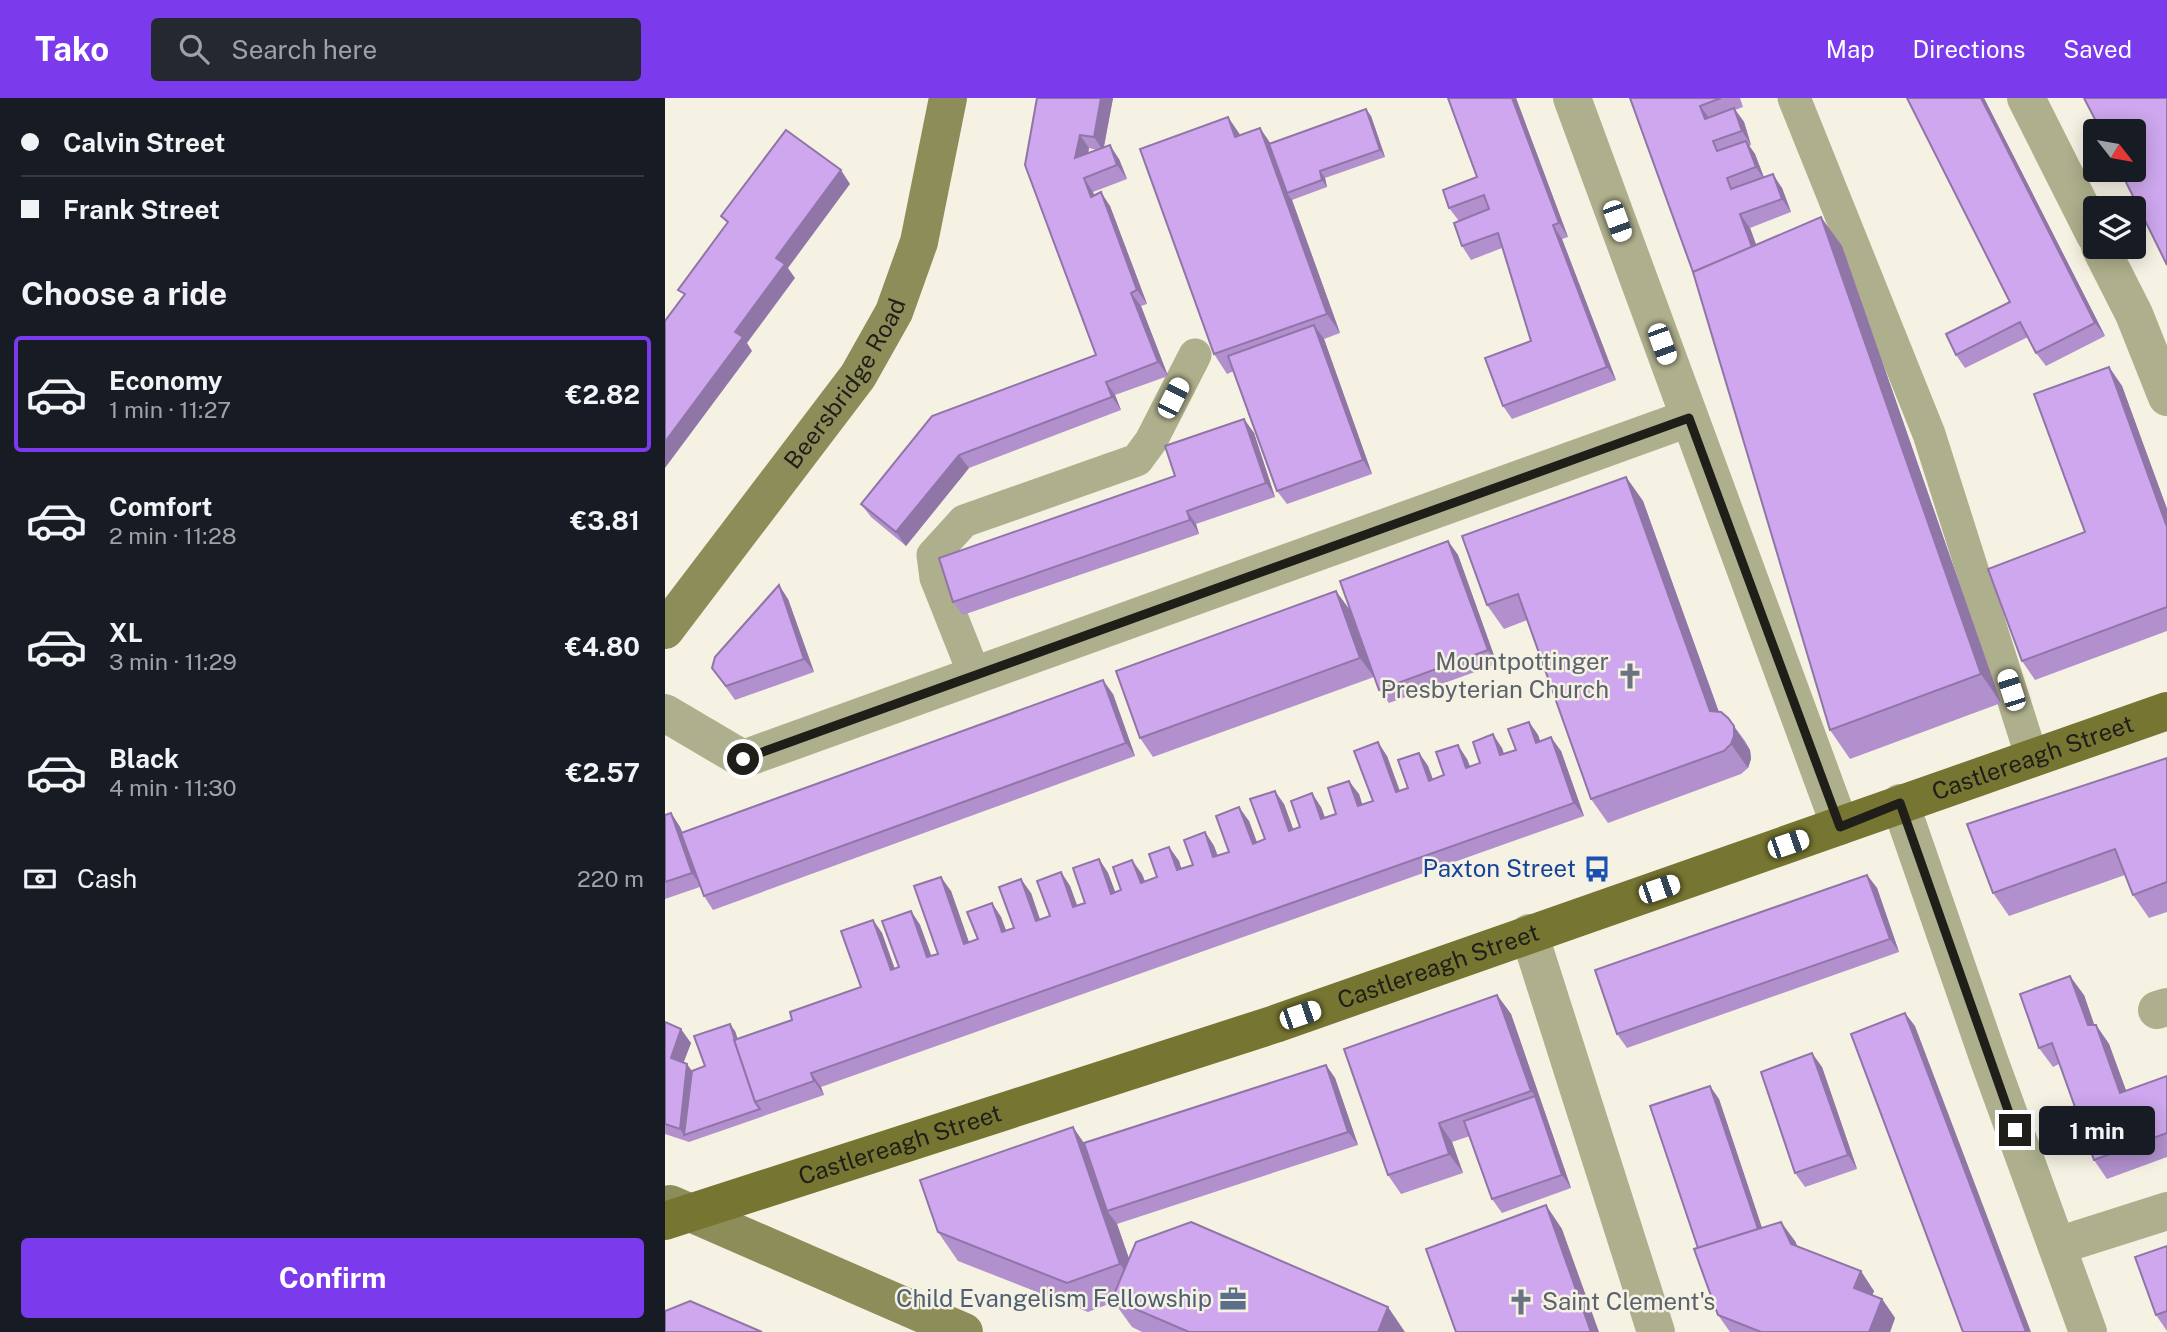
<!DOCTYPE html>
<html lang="en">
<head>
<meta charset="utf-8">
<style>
  :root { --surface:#171b24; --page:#242831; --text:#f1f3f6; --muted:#9ea1a6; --line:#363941; --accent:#7c3aed }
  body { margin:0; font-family:"Public Sans",sans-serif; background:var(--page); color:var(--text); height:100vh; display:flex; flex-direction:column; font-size:26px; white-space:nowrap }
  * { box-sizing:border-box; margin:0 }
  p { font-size:23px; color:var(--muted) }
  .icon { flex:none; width:38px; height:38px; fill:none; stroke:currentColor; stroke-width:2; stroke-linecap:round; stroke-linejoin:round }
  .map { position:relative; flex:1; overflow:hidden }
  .sheet { display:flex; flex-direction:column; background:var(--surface); width:665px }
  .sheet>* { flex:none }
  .top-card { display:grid; align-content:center; height:154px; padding:0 21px; background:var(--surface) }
  .needle { width:46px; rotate:121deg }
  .fabs { position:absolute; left:1418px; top:21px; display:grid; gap:14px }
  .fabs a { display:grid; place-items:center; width:63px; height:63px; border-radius:7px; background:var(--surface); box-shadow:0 4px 18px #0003; font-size:35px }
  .end { position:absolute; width:32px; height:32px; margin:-16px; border:9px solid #1f1e18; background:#fff; box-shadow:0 0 0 4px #fff }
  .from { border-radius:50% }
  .bubble { position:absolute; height:49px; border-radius:7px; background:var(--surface); box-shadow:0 4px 18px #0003; font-size:23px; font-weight:700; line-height:49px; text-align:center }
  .car { position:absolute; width:21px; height:42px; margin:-21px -10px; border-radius:9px; box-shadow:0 0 5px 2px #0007; background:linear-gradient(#fff 24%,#345 0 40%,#fff 0 76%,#345 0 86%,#fff 0) }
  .top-card b { display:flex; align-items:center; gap:24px; height:66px; font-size:26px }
  .top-card b+b { border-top:2px solid var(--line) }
  .top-card i { width:18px; height:18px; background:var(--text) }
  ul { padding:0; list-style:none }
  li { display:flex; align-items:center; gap:21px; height:116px; margin:0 14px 10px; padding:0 7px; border:4px solid transparent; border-radius:7px }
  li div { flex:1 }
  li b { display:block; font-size:26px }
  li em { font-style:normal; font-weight:700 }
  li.active { border-color:var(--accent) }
  li>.icon { width:63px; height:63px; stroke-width:1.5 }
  h2 { padding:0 21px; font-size:32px; line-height:84px }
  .pay { display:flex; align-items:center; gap:18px; height:77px; padding:0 21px; font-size:26px }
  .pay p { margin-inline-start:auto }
  .action { display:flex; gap:14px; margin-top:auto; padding:14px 21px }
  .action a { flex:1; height:80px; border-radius:7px; background:var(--accent); color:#fff; font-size:28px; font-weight:700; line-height:80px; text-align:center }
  header { display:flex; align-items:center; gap:42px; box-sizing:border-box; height:98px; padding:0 35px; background:var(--accent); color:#fff }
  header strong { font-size:33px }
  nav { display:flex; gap:38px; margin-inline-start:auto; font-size:24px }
  .search { width:490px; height:63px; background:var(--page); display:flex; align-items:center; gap:18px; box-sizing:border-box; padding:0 24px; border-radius:7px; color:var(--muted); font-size:26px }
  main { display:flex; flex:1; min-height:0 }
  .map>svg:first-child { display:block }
</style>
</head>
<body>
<header>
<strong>Tako</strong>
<div class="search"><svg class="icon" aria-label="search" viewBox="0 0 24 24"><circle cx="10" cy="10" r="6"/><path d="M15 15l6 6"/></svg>Search here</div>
<nav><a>Map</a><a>Directions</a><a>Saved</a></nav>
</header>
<main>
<section class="sheet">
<div class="top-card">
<b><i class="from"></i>Calvin Street</b>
<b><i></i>Frank Street</b>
</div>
<h2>Choose a ride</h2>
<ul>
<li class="active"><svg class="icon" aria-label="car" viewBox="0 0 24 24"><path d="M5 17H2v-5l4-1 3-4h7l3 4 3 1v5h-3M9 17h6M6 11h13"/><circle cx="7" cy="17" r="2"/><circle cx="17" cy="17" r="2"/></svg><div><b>Economy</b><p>1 min · 11:27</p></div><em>€2.82</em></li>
<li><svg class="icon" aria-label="car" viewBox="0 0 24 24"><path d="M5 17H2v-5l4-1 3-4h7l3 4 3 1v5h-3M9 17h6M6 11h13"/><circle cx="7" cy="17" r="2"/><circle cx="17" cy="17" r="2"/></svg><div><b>Comfort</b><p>2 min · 11:28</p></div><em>€3.81</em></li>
<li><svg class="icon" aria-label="car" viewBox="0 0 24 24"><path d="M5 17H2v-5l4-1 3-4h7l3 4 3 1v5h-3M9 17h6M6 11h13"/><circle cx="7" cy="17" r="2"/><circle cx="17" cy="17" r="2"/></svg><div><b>XL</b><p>3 min · 11:29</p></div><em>€4.80</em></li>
<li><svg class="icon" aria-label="car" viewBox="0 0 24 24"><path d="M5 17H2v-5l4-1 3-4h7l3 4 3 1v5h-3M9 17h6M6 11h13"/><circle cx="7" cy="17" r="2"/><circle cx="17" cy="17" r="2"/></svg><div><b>Black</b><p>4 min · 11:30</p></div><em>€2.57</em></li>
</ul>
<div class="pay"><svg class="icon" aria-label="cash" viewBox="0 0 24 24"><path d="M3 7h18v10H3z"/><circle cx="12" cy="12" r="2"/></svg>Cash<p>220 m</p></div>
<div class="action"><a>Confirm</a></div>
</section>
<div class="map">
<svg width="1502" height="1234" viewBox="0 0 1502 1234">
  <rect width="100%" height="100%" fill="#f5f2e3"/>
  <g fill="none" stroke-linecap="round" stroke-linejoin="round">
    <!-- lane -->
    <g stroke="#aeaf8c" stroke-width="33">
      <polyline points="1129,0 1264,336 1367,660"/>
      <polyline points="310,578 271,480 268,457 299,423 472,362 486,343 530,257"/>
    </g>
    <!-- street -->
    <g stroke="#aeaf8c" stroke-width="38">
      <polyline points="907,0 1175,728"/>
      <polyline points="1361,0 1430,137"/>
      <polyline points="1435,149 1469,216 1502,299"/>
      <polyline points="0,615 78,661 1024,320"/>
      <polyline points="1235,705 1324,962 1423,1234"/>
      <polyline points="864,835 991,1234"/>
      <polyline points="1492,912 1502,909"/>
      <polyline points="1392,1148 1502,1113"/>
    </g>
    <!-- secondary -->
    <g stroke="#8d8d59" stroke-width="38">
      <path id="s1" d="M0,532L193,278L229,214L254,144L283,0"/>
      <polyline points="5,1106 299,1234"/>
    </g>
    <!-- primary -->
    <path stroke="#767531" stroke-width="38" id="s2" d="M0,1123L610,926L1502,613"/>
  </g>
  <!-- wall -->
  <g fill="#b190cd" fill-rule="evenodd">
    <path d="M372,0H448L439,49L454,61L462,81L428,94L429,97L445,108L482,206L476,208L503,278L450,297L456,312L304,370L241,448L206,419L196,406L431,257ZM424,50L432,52L423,55Z"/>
    <polygon points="851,0 903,139 897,141 951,282 847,321 838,308 866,243 837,150 806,162 797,148 794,123 784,110 812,79"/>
    <polygon points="965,0 1075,0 1078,9 1070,12 1079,24 1086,47 1084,48 1090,56 1099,79 1117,90 1126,114 1085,130 1091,147 1177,148 1336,605 1185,661 1165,632 1028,174"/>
    <polygon points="1319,0 1440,238 1381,268 1371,255 1363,239 1300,270 1291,257 1345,204"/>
    <polygon points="706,18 720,59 660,80 662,89 627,102 675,235 659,241 707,376 622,406 612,393 569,273 562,276 549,256 576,37 605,45"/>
    <polygon points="1444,269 1457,288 1502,411 1502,533 1370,582 1357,563 1420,434"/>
    <polygon points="579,321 589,335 610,399 531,426 534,436 298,517 288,504 510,378"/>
    <polygon points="961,379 978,403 1054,614 1063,620 1080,643 1085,652 1086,661 1083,670 1076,676 943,725 926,701 862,522 839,531 822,507"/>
    <polygon points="783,443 793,457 832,566 724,605 714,592"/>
    <polygon points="123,501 149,574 70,602 47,570"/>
    <polygon points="685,512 709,579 488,659 475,640"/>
    <polygon points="448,596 470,658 48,812 39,798 35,789 0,801 0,717 6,715 15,729 18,735"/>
    <polygon points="864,624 873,637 875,643 896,653 919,718 156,989 159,997 24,1044 0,1036 0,924 26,945 18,965 27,973 40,968 70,933 72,941 127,922 196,889 208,822 217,835 230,871 234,869 246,813 255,827 266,858 273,856 286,793 304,844 313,841 327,805 336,819 341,833 349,830 366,795 375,821 385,818 396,774 405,788 412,808 420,805 434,761 443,775 450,794 456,792 477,776 480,784 492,779 504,749 514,763 516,770 528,767 540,734 549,748 553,758 564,754 584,723 592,744 600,741 619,706 628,731 635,729 656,709 660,720 671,716 694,696 697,706 708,703 722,658 735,693 743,690 754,655 763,668 768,681 779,677 802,661 805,669 815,665 837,650 839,656 851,652"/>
    <polygon points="1502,660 1502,814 1484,820 1468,797 1460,777 1344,818 1328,795"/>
    <polygon points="1202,777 1212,790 1234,854 962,950 952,936"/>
    <polygon points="832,897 846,916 906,1090 837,1115 827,1101 805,1038 787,1044 798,1075 736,1096 723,1077"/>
    <polygon points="1419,897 1429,927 1431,927 1444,946 1461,993 1502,978 1502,1059 1442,1081 1429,1062 1394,966 1388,969 1374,950"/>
    <polygon points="661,967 670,980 693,1047 452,1126 464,1161 740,1234 477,1234 467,1229 449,1204 423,1214 293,1163 273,1134 419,1045"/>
    <polygon points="1157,969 1192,1071 1140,1089 1130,1075"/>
    <polygon points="1054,1001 1097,1130 1130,1143 1132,1148 1209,1193 1207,1197 1217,1201 1230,1220 1225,1234 1065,1234 1053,1217 1033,1150"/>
    <polygon points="1502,1148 1502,1233 1491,1217"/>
  </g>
  <!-- shaded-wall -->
  <g fill="#9075a7">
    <polygon points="436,0 448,0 438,53 429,39"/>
    <polygon points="847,0 851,0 903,139 894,125"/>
    <polygon points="1316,0 1319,0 1440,238 1430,225"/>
    <polygon points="1035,8 1045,21 1040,21"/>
    <polygon points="1069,10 1079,24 1086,47 1077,33"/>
    <polygon points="701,11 706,18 720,59 715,52"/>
    <polygon points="563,19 576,38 570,39"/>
    <polygon points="595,30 608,49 622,95 627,102 675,235 662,216"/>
    <polygon points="415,37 424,50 420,73 410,60"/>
    <polygon points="1081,43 1090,56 1100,83 1091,69"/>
    <polygon points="445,47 454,61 462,81 452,67"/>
    <polygon points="176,72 185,86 123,170 130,180 82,245 87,253 0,370 0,344 70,234 111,160"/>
    <polygon points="655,73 660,80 662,89 657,82"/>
    <polygon points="1108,76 1117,90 1126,114 1117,101"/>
    <polygon points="419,80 428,94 435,112 426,99"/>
    <polygon points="436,94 445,108 482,206 472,192"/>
    <polygon points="1075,116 1085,130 1098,165 1088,152"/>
    <polygon points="1156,119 1177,148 1336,605 1316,576"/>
    <polygon points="888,127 897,141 951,282 942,269"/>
    <polygon points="466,195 476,208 503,278 493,264"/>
    <polygon points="649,227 659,241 707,376 698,362"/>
    <polygon points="1444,269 1457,288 1502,411 1502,429"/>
    <polygon points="441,284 450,297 456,312 447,299"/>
    <polygon points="579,321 589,335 610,399 601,385"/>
    <polygon points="294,357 304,370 241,448 231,434"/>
    <polygon points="961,379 978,403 1062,637 1045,613"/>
    <polygon points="522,413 531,426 534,436 525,422"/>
    <polygon points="783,443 793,457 832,566 823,552"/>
    <polygon points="114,487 123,501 149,574 139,561"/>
    <polygon points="671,493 685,512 709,579 695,560"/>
    <polygon points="438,582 448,596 470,658 461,645"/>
    <polygon points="1063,620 1085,652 1086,661 1083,670 1066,646"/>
    <polygon points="864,624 873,637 881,659 871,645"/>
    <polygon points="828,636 837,650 844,671 835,657"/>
    <polygon points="886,639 896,653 919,718 909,705"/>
    <polygon points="713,644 722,658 740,708 731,694"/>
    <polygon points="793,647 802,661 811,684 801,670"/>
    <polygon points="754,655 763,668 773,697 764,683"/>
    <polygon points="684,683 694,696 702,721 693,708"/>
    <polygon points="610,693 619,706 634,747 624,733"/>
    <polygon points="647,695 656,709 666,735 656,721"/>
    <polygon points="574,709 584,723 597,759 588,746"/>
    <polygon points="6,715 15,729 36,788 27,775"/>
    <polygon points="540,734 549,748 558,773 548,759"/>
    <polygon points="504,749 514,763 521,786 512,772"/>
    <polygon points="434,761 443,775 456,809 446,796"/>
    <polygon points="467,762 477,776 486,799 476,785"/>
    <polygon points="396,774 405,788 418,823 408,809"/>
    <polygon points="1202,777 1212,790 1234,854 1225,841"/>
    <polygon points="276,779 286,793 309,859 299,846"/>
    <polygon points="356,781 366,795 380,837 371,823"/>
    <polygon points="327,805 336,819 347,848 337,834"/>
    <polygon points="246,813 255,827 272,873 262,859"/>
    <polygon points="208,822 217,835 235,886 226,872"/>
    <polygon points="1405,878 1419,897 1436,946 1423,927"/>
    <polygon points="832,897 846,916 906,1090 897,1077 870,998 866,993"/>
    <polygon points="1240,915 1250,928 1366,1234 1361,1234"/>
    <polygon points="65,926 70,933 95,1003"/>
    <polygon points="1431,927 1444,946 1469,1014 1455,995"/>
    <polygon points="16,931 26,945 15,974 6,960"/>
    <polygon points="1147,955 1157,969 1192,1071 1183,1057"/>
    <polygon points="22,966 32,980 19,1037 15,1031"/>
    <polygon points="661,967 670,980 693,1047 683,1034"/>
    <polygon points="146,975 156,989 159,997 149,983"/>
    <polygon points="1045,988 1054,1001 1102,1145 1093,1132"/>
    <polygon points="774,1025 787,1044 798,1075 784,1056"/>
    <polygon points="408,1029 428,1058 442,1113 452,1126 476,1195 455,1166"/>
    <polygon points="881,1107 897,1131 934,1234 926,1234"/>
    <polygon points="1116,1124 1130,1143 1140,1165 1126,1146"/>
    <polygon points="1196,1173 1209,1193 1202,1210 1189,1190"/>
    <polygon points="1217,1201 1230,1220 1225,1234 1204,1234"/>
    <polygon points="723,1209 740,1234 713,1234"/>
  </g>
  <!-- building -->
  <g fill="#cea7ee" stroke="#9075a7" stroke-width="2">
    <polygon points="372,0 436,0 429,39 415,37 410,60 445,47 452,67 419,80 426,99 436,94 472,192 466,195 493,264 441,284 447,299 294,357 231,434 196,406 267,318 431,257 360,67"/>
    <polygon points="783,0 847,0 894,125 888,127 942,269 838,308 820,260 866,243 833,135 797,148 789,125 824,111 819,97 784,110 778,92 812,79"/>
    <polygon points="965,0 1056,0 1035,8 1040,21 1069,10 1077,33 1048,43 1052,53 1081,43 1091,69 1062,80 1066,91 1108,76 1117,101 1075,116 1087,149 1028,174"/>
    <polygon points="1242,0 1316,0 1430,225 1371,255 1355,224 1291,257 1281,236 1345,204"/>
    <polygon points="1419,0 1502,0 1502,167 1455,72 1468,72 1468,33 1436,33"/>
    <polygon points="701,11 715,52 655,73 657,82 622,95 604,46"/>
    <polygon points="563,19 570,39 595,30 662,216 549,256 475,51"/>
    <polygon points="121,32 176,72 111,160 120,166 70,234 78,239 0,344 0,223 20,196 13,192 63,124 56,118"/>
    <polygon points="1156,119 1316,576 1165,632 1028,174"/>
    <polygon points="649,227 698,362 612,393 563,258"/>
    <polygon points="1444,269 1502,429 1502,509 1357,563 1323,471 1420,434 1369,296"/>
    <polygon points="579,321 601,385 522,413 525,422 288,504 274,460 510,378 500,348"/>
    <polygon points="961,379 1045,613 1056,614 1063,620 1069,628 1069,638 1066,646 1059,653 926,701 853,496 822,507 797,438"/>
    <polygon points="783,443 823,552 714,592 675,483"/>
    <polygon points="114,487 139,561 61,588 47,570 50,559"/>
    <polygon points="671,493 695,560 475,640 451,573"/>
    <polygon points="438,582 461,645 39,798 16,735"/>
    <polygon points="864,624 871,645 886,639 909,705 146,975 149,983 90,1004 69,942 127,922 125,914 196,889 176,833 208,822 226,872 234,869 217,823 246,813 262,859 273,856 249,788 276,779 299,846 313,841 302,814 327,805 337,834 349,830 334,789 356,781 371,823 385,818 372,783 396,774 408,809 420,805 408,770 434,761 446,796 456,792 448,769 467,762 476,785 492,779 484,756 504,749 512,772 528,767 519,742 540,734 548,759 564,754 551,718 574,709 588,746 600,741 585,701 610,693 624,733 635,729 626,703 647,695 656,721 671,716 663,690 684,683 693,708 708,703 689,653 713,644 731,694 743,690 733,662 754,655 764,683 779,677 771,654 793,647 801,670 815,665 808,644 828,636 835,657 851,652 843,631"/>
    <polygon points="1502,660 1502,784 1468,797 1450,751 1328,795 1302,726"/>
    <polygon points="6,715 27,775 0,784 0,717"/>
    <polygon points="1202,777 1225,841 952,936 930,872"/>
    <polygon points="1405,878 1423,927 1431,927 1455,995 1502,978 1502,1035 1429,1062 1387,945 1374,950 1355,896"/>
    <polygon points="832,897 866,993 774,1025 784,1056 723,1077 679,951"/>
    <polygon points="1240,915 1361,1234 1298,1234 1186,936"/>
    <polygon points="0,924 16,931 6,960 22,966 15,1031 0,1026"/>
    <polygon points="65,926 70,942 69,942 90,1004 95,1011 19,1037 27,973 40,968 29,938"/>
    <polygon points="1147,955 1183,1057 1130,1075 1096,974"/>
    <polygon points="661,967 683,1034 442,1113 419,1045"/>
    <polygon points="1045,988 1093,1131 1033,1150 985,1008"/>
    <polygon points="870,998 897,1077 827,1101 799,1023"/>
    <polygon points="408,1029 455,1166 402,1185 273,1134 255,1082"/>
    <polygon points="881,1107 926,1234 791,1234 761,1151"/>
    <polygon points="526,1124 723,1209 713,1234 524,1234 447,1201 471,1144"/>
    <polygon points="1116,1124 1126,1146 1196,1173 1189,1190 1217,1201 1204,1234 1096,1234 1053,1217 1029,1151"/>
    <polygon points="1502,1148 1502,1213 1491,1217 1470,1159"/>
    <polygon points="25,1203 97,1234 0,1234 0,1213"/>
  </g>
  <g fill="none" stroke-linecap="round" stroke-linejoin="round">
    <!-- route -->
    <polyline stroke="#1f1e18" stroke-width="9" points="78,661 1024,320 1175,729 1235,705 1350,1032"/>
  </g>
  <!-- icons -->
  <defs>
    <g id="church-bare" transform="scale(2.1)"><path d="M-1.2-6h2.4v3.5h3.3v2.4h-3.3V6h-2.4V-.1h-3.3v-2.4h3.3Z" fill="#6b7280" stroke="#f5f2e3" stroke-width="2.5" paint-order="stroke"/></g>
    <g id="bus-bare" transform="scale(2.1)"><path d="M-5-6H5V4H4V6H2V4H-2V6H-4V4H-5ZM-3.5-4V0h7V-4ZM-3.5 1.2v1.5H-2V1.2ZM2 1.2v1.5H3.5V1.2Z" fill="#1a4fb4" stroke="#f5f2e3" stroke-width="2.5" paint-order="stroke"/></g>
    <g id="office-bare" transform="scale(2.1)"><path d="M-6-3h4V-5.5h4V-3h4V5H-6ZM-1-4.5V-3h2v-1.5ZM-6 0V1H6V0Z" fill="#5c6f8a" stroke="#f5f2e3" stroke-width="2.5" paint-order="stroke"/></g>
  </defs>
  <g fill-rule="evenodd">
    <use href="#church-bare" x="965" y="578"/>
    <use href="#bus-bare" x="932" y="771"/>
    <use href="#office-bare" x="568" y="1201"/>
    <use href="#church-bare" x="856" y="1204"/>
  </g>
  <g text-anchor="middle" stroke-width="5" stroke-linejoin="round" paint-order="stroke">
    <!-- street labels -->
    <g font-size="24" fill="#1f1e18" stroke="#f5f2e3">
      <text dy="8" stroke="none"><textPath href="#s1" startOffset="306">Beersbridge Road</textPath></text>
      <text dy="8" stroke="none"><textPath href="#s2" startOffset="1444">Castlereagh Street</textPath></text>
      <text dy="8" stroke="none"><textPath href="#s2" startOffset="814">Castlereagh Street</textPath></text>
      <text dy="8" stroke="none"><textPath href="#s2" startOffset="247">Castlereagh Street</textPath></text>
    </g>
    <!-- worship labels -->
    <g font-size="24" fill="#5b616d" stroke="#f5f2e3" text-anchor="end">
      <text x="944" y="572">Mountpottinger<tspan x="944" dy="28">Presbyterian Church</tspan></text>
      <text x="877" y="1212" text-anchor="start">Saint Clement's</text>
    </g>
    <!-- transit labels -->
    <g font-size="24" fill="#164399" stroke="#f5f2e3" text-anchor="end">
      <text x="911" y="779">Paxton Street</text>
    </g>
    <!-- service labels -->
    <g font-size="24" fill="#4e5e75" stroke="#f5f2e3" text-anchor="end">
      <text x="547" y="1209">Child Evangelism Fellowship</text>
    </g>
  </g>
</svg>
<div class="fabs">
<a><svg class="needle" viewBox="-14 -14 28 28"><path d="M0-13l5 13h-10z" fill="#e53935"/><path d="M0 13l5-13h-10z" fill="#9ea1a6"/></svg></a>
<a><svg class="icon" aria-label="layers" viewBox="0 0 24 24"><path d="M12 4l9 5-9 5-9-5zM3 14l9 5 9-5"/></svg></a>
</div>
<i class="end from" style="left:78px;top:661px"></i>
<i class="end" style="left:1350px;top:1032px"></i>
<div class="bubble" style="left:1374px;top:1008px;width:116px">1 min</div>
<i class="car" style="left:952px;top:123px;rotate:160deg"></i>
<i class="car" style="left:997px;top:246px;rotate:160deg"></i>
<i class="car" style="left:508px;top:300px;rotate:27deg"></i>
<i class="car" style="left:1346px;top:592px;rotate:342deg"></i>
<i class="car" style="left:1123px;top:746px;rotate:71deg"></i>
<i class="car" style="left:994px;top:791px;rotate:71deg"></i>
<i class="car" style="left:635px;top:917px;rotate:71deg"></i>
</div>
</main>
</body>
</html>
